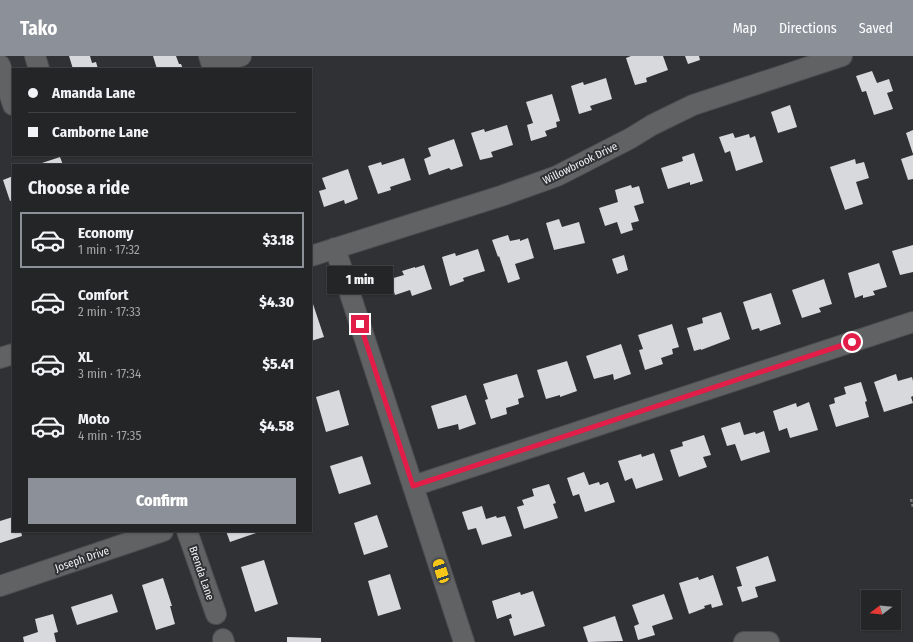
<!DOCTYPE html>
<html lang="en">
<head>
<meta charset="utf-8">
<style>
  :root { --surface:#242527; --page:#303133; --text:#f1f3f6; --muted:#a3a5a7; --line:#414244; --accent:#8c9099 }
  body { margin:0; font-family:"Fira Sans Condensed",sans-serif; background:var(--page); color:var(--text); height:100vh; display:flex; flex-direction:column; font-size:15px; white-space:nowrap }
  * { box-sizing:border-box; margin:0 }
  p { font-size:13px; color:var(--muted) }
  .icon { flex:none; width:22px; height:22px; fill:none; stroke:currentColor; stroke-width:2; stroke-linecap:round; stroke-linejoin:round }
  .map { position:relative; flex:1; overflow:hidden }
  .sheet { position:absolute; left:12px; top:108px; width:300px; height:368px; display:flex; flex-direction:column; background:var(--surface); border-radius:0px; box-shadow:0 1px 3px #0004,0 0 0 1px var(--line) }
  .sheet>* { flex:none }
  .top-card { position:absolute; left:12px; top:12px; width:300px; height:88px; border-radius:0px; box-shadow:0 1px 3px #0004,0 0 0 1px var(--line); display:grid; align-content:center; height:88px; padding:0 16px; background:var(--surface) }
  .needle { width:26px; rotate:254deg }
  .controls { position:absolute; left:861px; top:534px; display:grid; gap:8px }
  .controls a { display:grid; place-items:center; width:40px; height:40px; border-radius:0px; background:var(--surface); box-shadow:0 1px 3px #0004,0 0 0 1px var(--line); font-size:20px }
  .end { position:absolute; width:18px; height:18px; margin:-9px; border:5px solid #e11d48; background:#fff; box-shadow:0 0 0 2px #fff }
  .from { border-radius:50% }
  .bubble { position:absolute; height:28px; border-radius:0px; background:var(--surface); box-shadow:0 1px 3px #0004,0 0 0 1px var(--line); font-size:13px; font-weight:800; line-height:28px; text-align:center }
  .car { position:absolute; width:12px; height:24px; margin:-12px -6px; border-radius:5px; box-shadow:0 0 3px 1px #0007; background:linear-gradient(#f5c518 24%,#345 0 40%,#f5c518 0 76%,#345 0 86%,#f5c518 0) }
  .top-card b { display:flex; align-items:center; gap:14px; height:38px; font-size:15px }
  .top-card b+b { border-top:1px solid var(--line) }
  .top-card i { width:10px; height:10px; background:var(--text) }
  ul { padding:0; list-style:none }
  li { display:flex; align-items:center; gap:12px; height:56px; margin:0 8px 6px; padding:0 8px; border:2px solid transparent; border-radius:0px }
  li div { flex:1 }
  li b { display:block; font-size:15px }
  li em { font-style:normal; font-weight:800 }
  li.selected { border-color:var(--accent) }
  li>.icon { width:36px; height:36px; stroke-width:1.5 }
  h2 { padding:0 16px; font-size:18px; line-height:48px }
  .action { display:flex; gap:8px; margin-top:auto; padding:8px 16px }
  .action a { flex:1; height:46px; border-radius:0px; background:var(--accent); color:#fff; font-size:16px; font-weight:800; line-height:46px; text-align:center }
  header { display:flex; align-items:center; gap:24px; box-sizing:border-box; height:56px; padding:0 20px; background:var(--accent); color:#fff }
  header strong { font-size:19px }
  nav { display:flex; gap:22px; margin-inline-start:auto; font-size:14px }
  .map>svg:first-child { display:block }
</style>
</head>
<body>
<header>
<strong>Tako</strong>
<nav><a>Map</a><a>Directions</a><a>Saved</a></nav>
</header>
<div class="map">
<svg width="913" height="586" viewBox="0 0 913 586">
  <rect width="100%" height="100%" fill="#303134"/>
  <!-- building -->
  <g fill="#d7d9dc">
    <polygon points="69,0 90,0 92,7 96,6 98,13 73,13"/>
    <polygon points="153,0 176,0 179,8 181,8 183,13 157,13"/>
    <polygon points="631,0 663,0 668,14 646,22 647,26 635,29 626,2"/>
    <polygon points="685,0 699,0 700,4 688,8"/>
    <polygon points="872,15 877,27 889,23 893,35 887,37 893,53 874,59 866,35 862,36 856,20"/>
    <polygon points="606,22 612,43 590,50 592,54 579,58 571,30 583,26 584,29"/>
    <polygon points="552,38 560,65 556,66 557,71 545,75 547,80 531,85 527,69 533,67 526,46"/>
    <polygon points="790,49 797,71 778,77 771,56"/>
    <polygon points="507,69 513,89 491,96 493,101 480,104 471,77 484,73 485,76"/>
    <polygon points="913,74 913,98 906,77"/>
    <polygon points="733,77 735,82 749,78 750,82 755,80 763,106 736,115 730,95 725,97 719,81"/>
    <polygon points="454,83 463,110 451,114 449,112 429,119 424,103 431,100 428,92"/>
    <polygon points="694,97 703,125 690,129 690,126 668,133 661,112 683,105 682,101"/>
    <polygon points="913,99 913,123 908,124 901,103"/>
    <polygon points="60,101 63,109 42,109 42,107"/>
    <polygon points="404,102 411,124 390,131 391,134 378,138 368,110 381,106 382,109"/>
    <polygon points="855,103 856,108 864,106 869,122 856,126 863,148 845,154 830,111"/>
    <polygon points="348,113 358,143 345,148 344,144 324,151 319,135 326,133 322,122"/>
    <polygon points="13,120 13,144 10,145 3,124"/>
    <polygon points="631,129 632,132 639,130 644,147 634,150 639,165 631,167 633,174 621,178 617,166 605,170 599,152 618,146 615,134"/>
    <polygon points="559,163 562,171 579,166 585,187 554,194 546,167"/>
    <polygon points="508,179 510,185 520,183 520,185 528,182 534,202 515,208 520,223 508,227 499,200 498,201 492,184"/>
    <polygon points="913,189 913,216 900,219 892,195"/>
    <polygon points="478,193 485,215 463,222 464,225 450,230 442,201 455,197 456,200"/>
    <polygon points="624,199 628,214 617,218 612,203"/>
    <polygon points="879,207 887,231 873,235 875,239 863,242 863,239 855,242 848,217"/>
    <polygon points="424,209 432,233 412,240 410,234 395,239 390,223 404,219 402,215 415,211 415,212"/>
    <polygon points="824,223 832,248 819,252 821,256 802,262 792,234"/>
    <polygon points="771,237 781,268 760,275 759,272 752,274 743,246"/>
    <polygon points="311,242 324,281 311,285"/>
    <polygon points="721,256 730,283 701,294 701,293 694,295 687,272 703,267 702,262"/>
    <polygon points="672,268 679,291 672,293 673,298 661,302 663,308 645,314 639,294 643,293 638,279"/>
    <polygon points="621,288 631,318 614,324 613,318 594,323 586,300"/>
    <polygon points="567,305 577,335 560,341 560,339 546,343 537,314"/>
    <polygon points="517,318 524,341 518,343 519,348 506,352 507,358 491,363 485,344 488,343 483,328"/>
    <polygon points="896,318 898,325 912,321 913,325 913,340 911,341 913,347 884,356 874,326"/>
    <polygon points="861,326 867,345 865,346 869,361 836,371 829,349 835,347 834,342 846,338 844,331"/>
    <polygon points="339,334 349,369 326,376 316,341"/>
    <polygon points="466,339 476,368 459,374 458,368 438,373 431,350"/>
    <polygon points="809,346 818,374 790,382 787,372 779,375 773,355 796,347 797,351"/>
    <polygon points="740,366 744,379 755,376 756,378 764,375 770,396 741,405 735,388 727,390 721,372"/>
    <polygon points="704,379 711,399 703,401 707,411 679,421 670,394 683,390 682,386"/>
    <polygon points="654,397 663,424 636,433 632,422 625,425 618,405 641,398 642,401"/>
    <polygon points="362,400 371,428 339,438 330,410"/>
    <polygon points="584,416 589,429 599,426 600,429 608,426 615,446 585,456 579,438 573,440 567,422"/>
    <polygon points="549,428 556,447 553,448 558,462 524,473 517,451 524,449 522,444 534,440 532,433"/>
    <polygon points="482,450 486,463 496,460 497,462 505,460 512,480 482,489 476,472 468,474 462,456"/>
    <polygon points="377,459 388,491 364,499 354,467"/>
    <polygon points="13,461 13,475 21,475 22,480 0,487 0,465"/>
    <polygon points="226,475 262,475 230,486"/>
    <polygon points="768,500 776,525 755,531 758,541 742,546 737,531 742,530 736,511"/>
    <polygon points="264,504 278,548 255,556 241,511"/>
    <polygon points="390,518 401,553 378,560 368,525"/>
    <polygon points="713,519 723,549 712,552 711,548 704,550 705,552 689,558 679,527 698,521 699,524"/>
    <polygon points="163,522 172,550 170,550 175,568 156,574 142,529"/>
    <polygon points="533,535 545,570 514,580 509,563 512,562 511,558 497,563 492,545 520,536 521,539"/>
    <polygon points="112,538 118,556 77,569 71,551"/>
    <polygon points="664,538 673,563 652,570 655,579 638,584 634,570 639,568 632,549"/>
    <polygon points="53,558 58,576 54,577 56,586 24,586 23,581 38,576 35,563"/>
    <polygon points="615,560 623,585 588,586 583,571"/>
    <polygon points="287,581 321,582 321,586 287,586"/>
  </g>
  <g fill="none" stroke-linecap="round" stroke-linejoin="round">
    <!-- minor casing -->
    <g stroke="#4c4d4f" stroke-width="22">
      <g id="minor">
        <polyline points="35,0 39,13"/>
        <polyline points="209,0 212,9 241,0"/>
        <polyline points="0,9 13,49"/>
        <polyline points="335,192 464,586"/>
        <polyline points="311,200 501,140 557,120 631,82 652,69 693,49 842,0"/>
        <polyline points="0,302 13,298"/>
        <polyline points="413,430 913,266"/>
        <polyline points="187,475 216,558"/>
        <polyline points="0,530 163,475"/>
        <polyline points="223,583 224,586"/>
        <polyline points="744,586 769,586"/>
      </g>
    </g>
    <!-- path -->
    <polyline stroke="#797a7c" stroke-width="2.5" stroke-dasharray="3 2" stroke-linecap="butt" points="911,443 913,451"/>
    <!-- minor -->
    <use href="#minor" stroke="#606264" stroke-width="20"/>
  </g>
  <g fill="none" stroke-linecap="round" stroke-linejoin="round">
    <!-- route -->
    <polyline stroke="#e11d48" stroke-width="5" points="360,268 413,430 852,286"/>
  </g>
  <g text-anchor="middle" stroke-width="4" stroke-linejoin="round" paint-order="stroke">
    <!-- street labels -->
    <g font-size="11" fill="#f2f3f4" stroke="#303134">
      <text transform="translate(580 107) rotate(-26)" y="4">Willowbrook Drive</text>
      <text transform="translate(82 503) rotate(-19)" y="4">Joseph Drive</text>
      <text transform="translate(202 517) rotate(71)" y="4">Brenda Lane</text>
    </g>
  </g>
</svg>
<div class="controls">
<a><svg class="needle" viewBox="-14 -14 28 28"><path d="M0-13l5 13h-10z" fill="#e53935"/><path d="M0 13l5-13h-10z" fill="#a3a5a7"/></svg></a>
</div>
<i class="end from" style="left:852px;top:286px"></i>
<i class="end" style="left:360px;top:268px"></i>
<div class="bubble" style="left:327px;top:210px;width:66px">1 min</div>
<i class="car" style="left:441px;top:515px;rotate:342deg"></i>
<div class="top-card">
<b><i class="from"></i>Amanda Lane</b>
<b><i></i>Camborne Lane</b>
</div>
<section class="sheet">
<h2>Choose a ride</h2>
<ul>
<li class="selected"><svg class="icon" aria-label="car" viewBox="0 0 24 24"><path d="M5 17H2v-5l4-1 3-4h7l3 4 3 1v5h-3M9 17h6M6 11h13"/><circle cx="7" cy="17" r="2"/><circle cx="17" cy="17" r="2"/></svg><div><b>Economy</b><p>1 min · 17:32</p></div><em>$3.18</em></li>
<li><svg class="icon" aria-label="car" viewBox="0 0 24 24"><path d="M5 17H2v-5l4-1 3-4h7l3 4 3 1v5h-3M9 17h6M6 11h13"/><circle cx="7" cy="17" r="2"/><circle cx="17" cy="17" r="2"/></svg><div><b>Comfort</b><p>2 min · 17:33</p></div><em>$4.30</em></li>
<li><svg class="icon" aria-label="car" viewBox="0 0 24 24"><path d="M5 17H2v-5l4-1 3-4h7l3 4 3 1v5h-3M9 17h6M6 11h13"/><circle cx="7" cy="17" r="2"/><circle cx="17" cy="17" r="2"/></svg><div><b>XL</b><p>3 min · 17:34</p></div><em>$5.41</em></li>
<li><svg class="icon" aria-label="car" viewBox="0 0 24 24"><path d="M5 17H2v-5l4-1 3-4h7l3 4 3 1v5h-3M9 17h6M6 11h13"/><circle cx="7" cy="17" r="2"/><circle cx="17" cy="17" r="2"/></svg><div><b>Moto</b><p>4 min · 17:35</p></div><em>$4.58</em></li>
</ul>
<div class="action"><a>Confirm</a></div>
</section>
</div>
</body>
</html>
